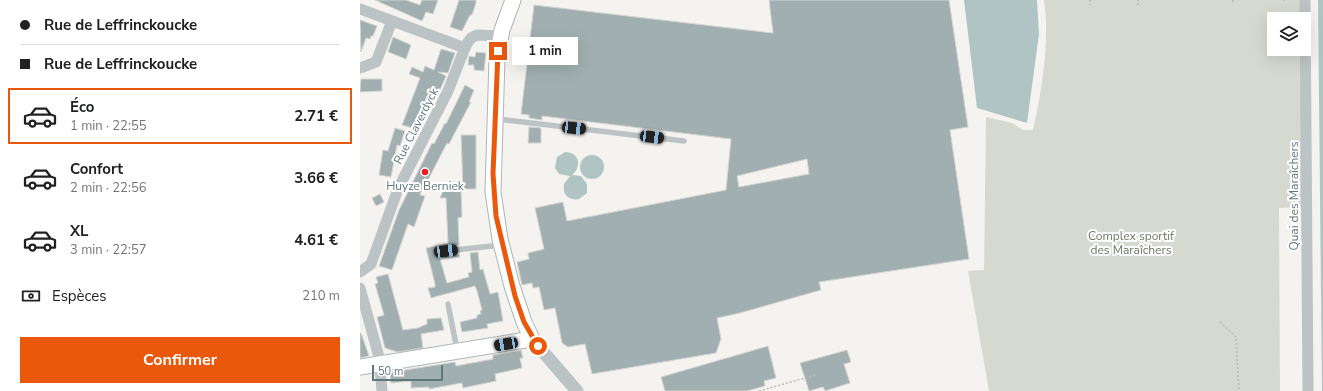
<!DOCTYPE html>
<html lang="fr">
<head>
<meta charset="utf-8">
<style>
  :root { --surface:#fff; --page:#f6f6f6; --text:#202124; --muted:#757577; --line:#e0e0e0; --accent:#ea580c }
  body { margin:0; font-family:"Nunito Sans",sans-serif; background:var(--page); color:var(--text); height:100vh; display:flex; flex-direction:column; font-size:15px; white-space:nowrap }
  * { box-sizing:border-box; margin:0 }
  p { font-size:13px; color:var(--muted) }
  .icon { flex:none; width:22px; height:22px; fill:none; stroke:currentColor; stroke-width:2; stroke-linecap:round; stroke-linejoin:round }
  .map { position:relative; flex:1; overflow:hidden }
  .panel { display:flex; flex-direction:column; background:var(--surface); width:360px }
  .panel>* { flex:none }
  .top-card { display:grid; align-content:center; height:88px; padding:0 20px; background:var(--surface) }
  .buttons { position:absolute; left:907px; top:12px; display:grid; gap:8px }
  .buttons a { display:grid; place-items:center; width:44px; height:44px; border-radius:0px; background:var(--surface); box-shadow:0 4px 16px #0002; font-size:20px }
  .scale { position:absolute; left:12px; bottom:10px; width:71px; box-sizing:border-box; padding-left:4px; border:2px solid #5e787c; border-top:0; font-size:11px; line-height:14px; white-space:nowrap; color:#5e787c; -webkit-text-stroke:3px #fff; paint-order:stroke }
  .end { position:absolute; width:18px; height:18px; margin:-9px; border:5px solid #ea580c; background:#fff; box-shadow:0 0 0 2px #fff }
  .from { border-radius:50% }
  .bubble { position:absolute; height:28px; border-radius:0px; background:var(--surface); box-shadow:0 4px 16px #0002; font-size:13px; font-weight:700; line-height:28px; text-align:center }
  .car { position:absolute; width:12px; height:24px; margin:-12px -6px; border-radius:5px; box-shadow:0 0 3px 1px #0007; background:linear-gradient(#222 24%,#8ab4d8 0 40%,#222 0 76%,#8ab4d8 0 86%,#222 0) }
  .top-card b { display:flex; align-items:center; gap:14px; height:38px; font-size:15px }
  .top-card b+b { border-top:1px solid var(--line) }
  .top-card i { width:10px; height:10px; background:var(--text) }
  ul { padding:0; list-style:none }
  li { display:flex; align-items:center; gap:12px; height:56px; margin:0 8px 6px; padding:0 12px; border:2px solid transparent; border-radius:0px }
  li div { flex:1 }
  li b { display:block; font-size:15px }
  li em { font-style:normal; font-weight:700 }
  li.on { border-color:var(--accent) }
  li>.icon { width:36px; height:36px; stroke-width:1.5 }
  .pay { display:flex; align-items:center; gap:10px; height:44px; padding:0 20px; font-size:15px }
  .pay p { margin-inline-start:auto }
  .button { display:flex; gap:8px; margin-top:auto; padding:8px 20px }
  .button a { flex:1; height:46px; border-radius:0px; background:var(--accent); color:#fff; font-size:16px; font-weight:700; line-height:46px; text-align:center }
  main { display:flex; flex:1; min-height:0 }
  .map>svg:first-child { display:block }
</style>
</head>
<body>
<main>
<section class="panel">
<div class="top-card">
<b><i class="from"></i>Rue de Leffrinckoucke</b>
<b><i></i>Rue de Leffrinckoucke</b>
</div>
<ul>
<li class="on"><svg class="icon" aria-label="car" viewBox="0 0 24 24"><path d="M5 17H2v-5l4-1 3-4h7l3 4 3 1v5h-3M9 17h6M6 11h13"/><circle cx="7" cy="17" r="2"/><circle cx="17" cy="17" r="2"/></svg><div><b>Éco</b><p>1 min · 22:55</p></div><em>2.71 €</em></li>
<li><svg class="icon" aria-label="car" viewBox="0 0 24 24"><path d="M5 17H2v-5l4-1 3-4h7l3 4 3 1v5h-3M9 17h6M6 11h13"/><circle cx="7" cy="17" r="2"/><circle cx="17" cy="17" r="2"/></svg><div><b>Confort</b><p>2 min · 22:56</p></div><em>3.66 €</em></li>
<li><svg class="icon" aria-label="car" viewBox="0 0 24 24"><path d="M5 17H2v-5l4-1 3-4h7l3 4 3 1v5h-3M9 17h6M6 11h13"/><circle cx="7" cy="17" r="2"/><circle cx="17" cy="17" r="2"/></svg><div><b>XL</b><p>3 min · 22:57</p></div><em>4.61 €</em></li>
</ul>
<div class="pay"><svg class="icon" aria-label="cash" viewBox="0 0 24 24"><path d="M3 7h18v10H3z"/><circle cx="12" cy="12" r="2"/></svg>Espèces<p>210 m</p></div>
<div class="button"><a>Confirmer</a></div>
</section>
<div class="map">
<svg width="963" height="391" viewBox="0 0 963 391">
  <rect width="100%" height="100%" fill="#f4f3f0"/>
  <!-- green -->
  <path fill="#d6d9cf" d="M684,0H941V19H914V49H941V207L919,208L920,391H629L608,271L624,270L626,117L652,123L663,130H673C682,91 690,39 684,0Z"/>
  <!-- water -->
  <g fill="#b1c4c4">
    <polygon points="604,0 677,0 679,34 667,123 617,108"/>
    <polygon points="958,0 963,0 963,391 962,391"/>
    <path d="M205,152C220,152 222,167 212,175L221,176L227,184V193L219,199C209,201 202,195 204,184L210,176L199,174L195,168L197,157Z"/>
    <circle cx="232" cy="167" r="12"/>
  </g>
  <!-- building -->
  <g fill="#a1afb0" stroke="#d5d5d3" fill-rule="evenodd">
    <polygon points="15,0 46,0 60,5 62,0 78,0 73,14 66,12 62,21"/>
    <polygon points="99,0 116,0 116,3 112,15 110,15 102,31 90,27"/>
    <path d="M409,0H589L608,127L590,130L609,259L459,282L461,290L380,313L357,318L361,339L356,353L232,374L225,344L208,347L202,343L195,308L184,310L179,287L173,288L172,283L162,285L157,262L169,259L168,253L184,249L175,208L203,202L207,221L366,190L371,139L182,116V120L169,118V115L161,114L174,5L413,33ZM447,159L449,174L379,187L377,176Z"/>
    <polygon points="0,20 17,26 13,36 11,36 10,39 6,38 1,52"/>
    <polygon points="33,37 51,45 46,59 28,52"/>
    <polygon points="81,49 95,53 88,73 78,72 86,76 77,97 71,95 61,122 58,121 56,129 42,125 60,78 49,74 52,67 63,72 65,66 74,70"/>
    <polygon points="116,52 126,53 124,71 114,70 114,65 108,65 109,56 115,57"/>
    <polygon points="1,79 22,79 22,91 0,92"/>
    <polygon points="105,85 114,90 109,102 111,102 89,144 87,143 68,180 65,178 60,195 65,196 54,227 48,224 32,270 19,266 39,210 72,143 74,144 85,123 86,124"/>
    <polygon points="169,127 181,128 181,143 168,143"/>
    <polygon points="35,128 45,131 40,146 37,145 31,177 19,175 23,150 28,151"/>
    <polygon points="101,135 116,135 116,189 103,189"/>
    <polygon points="101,189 102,217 98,218 99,245 85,247 82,251 86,255 99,254 100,257 80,259 87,283 109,277 108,273 112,272 110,253 118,252 120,270 123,269 130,294 138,292 143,321 127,324 128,328 102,332 100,322 117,318 117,315 121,314 120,311 122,310 117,291 115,286 71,298 68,288 75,287 75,284 66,248 88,243 86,198 80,198 83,191"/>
    <polygon points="20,194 24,202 16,206 12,198"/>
    <polygon points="28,274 43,330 58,328 67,324 67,319 81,318 84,330 61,334 63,348 37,352 25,348 17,317 24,315 15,284 18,283 16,277"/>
    <polygon points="0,333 1,333 9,356 0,358"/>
    <polygon points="408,346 416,378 404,381 405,386 387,391 305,391 301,377"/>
    <polygon points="161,350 163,358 160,358 162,368 135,374 136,381 103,388 102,383 69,389 69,387 51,388 51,381 31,383 30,375 33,372 95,362 96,366 133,359 133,355"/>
    <polygon points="487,350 491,362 484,364 490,383 465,391 463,387 449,391 440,363"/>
  </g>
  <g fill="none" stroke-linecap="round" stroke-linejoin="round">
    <!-- secondary casing -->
    <g stroke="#acb6b8" stroke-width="17">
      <polyline id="secondary" points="0,367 172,339 164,322 152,286 140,239 133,192 137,58 142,30 153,0"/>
    </g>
    <!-- path -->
    <g stroke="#b6bbbc" stroke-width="1.5" stroke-dasharray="2 2" stroke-linecap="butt">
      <polyline points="730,0 730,5"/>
      <polyline points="873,0 873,2"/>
      <polyline points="924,1 924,0"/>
      <polyline points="778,5 778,0"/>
      <polyline points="860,322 876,337 879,391"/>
      <polyline points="399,391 456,375"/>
    </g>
    <!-- service -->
    <g stroke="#bcc3c5" stroke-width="5.5">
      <polyline points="137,119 324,141"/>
      <polyline points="86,251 141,245"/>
      <polyline points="88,304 97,350"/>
    </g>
    <!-- minor -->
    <g stroke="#bcc3c5" stroke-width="11">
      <polyline points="945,0 948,391"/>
      <polyline points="0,9 105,48"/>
      <polyline points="0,68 16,62 32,21"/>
      <polyline points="0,272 11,264 38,189 88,91 106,45 111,38 117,35 140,36"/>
      <polyline points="0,288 19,357 22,391"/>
    </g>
    <!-- tertiary -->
    <polyline stroke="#bcc3c5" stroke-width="13" points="172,339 217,391"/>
    <!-- secondary -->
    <use href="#secondary" stroke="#fff" stroke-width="15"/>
  </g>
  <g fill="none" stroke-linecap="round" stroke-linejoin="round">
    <!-- route -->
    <polyline stroke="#ea580c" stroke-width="5" points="138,51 133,174 136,216 155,296 164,322 178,346"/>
  </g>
  <!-- markers -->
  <circle fill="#e81c28" stroke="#fff" stroke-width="1.5" cx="65" cy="172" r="4"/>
  <g text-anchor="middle" stroke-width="4" stroke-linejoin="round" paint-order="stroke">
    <!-- street labels -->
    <g font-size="12" fill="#5e787c" stroke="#fff">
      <text transform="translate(56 126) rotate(-63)" y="4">Rue Claverdyck</text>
      <text transform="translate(934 196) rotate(-90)" y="4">Quai des Maraîchers</text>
    </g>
    <!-- poi labels -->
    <g font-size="12" fill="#5e787c" stroke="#fff">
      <text x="65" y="190">Huyze Berniek</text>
    </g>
    <!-- park labels -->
    <g font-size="12" fill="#6d7961" stroke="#fff">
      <text x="771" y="240">Complex sportif<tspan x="771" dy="14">des Maraîchers</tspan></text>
    </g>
  </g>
</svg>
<div class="buttons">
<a><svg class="icon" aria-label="layers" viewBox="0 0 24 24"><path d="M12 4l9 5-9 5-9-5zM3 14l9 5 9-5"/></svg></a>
</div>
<div class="scale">50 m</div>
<i class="end from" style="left:178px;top:346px"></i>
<i class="end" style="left:138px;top:51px"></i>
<div class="bubble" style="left:152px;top:37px;width:66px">1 min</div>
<i class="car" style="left:214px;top:128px;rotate:96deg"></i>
<i class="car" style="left:292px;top:137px;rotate:97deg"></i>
<i class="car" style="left:86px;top:251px;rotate:83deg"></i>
<i class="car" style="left:146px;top:344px;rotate:261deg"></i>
</div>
</main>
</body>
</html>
